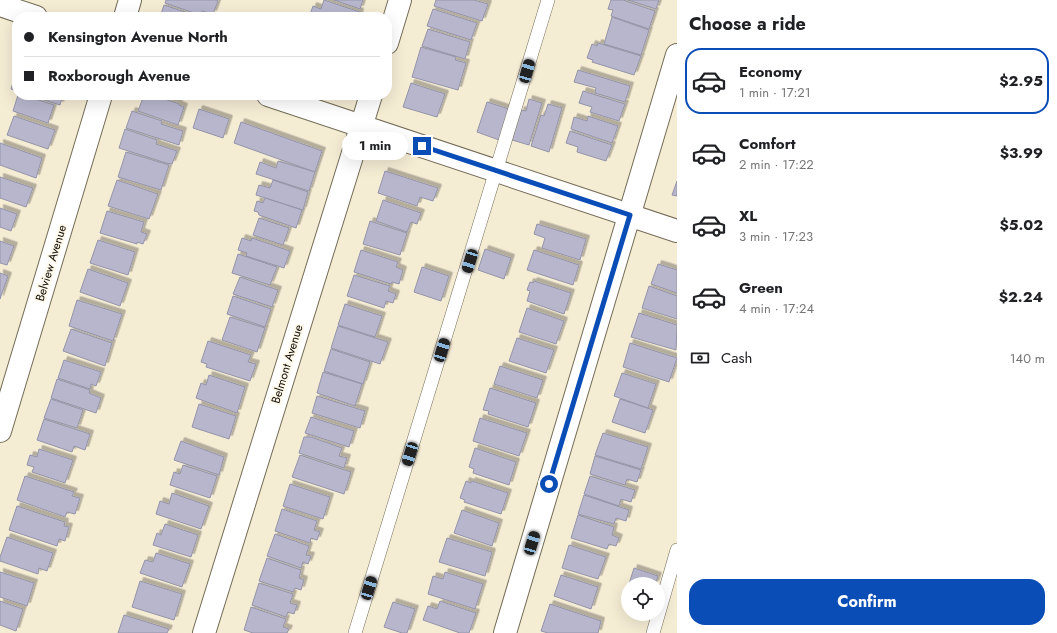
<!DOCTYPE html>
<html lang="en">
<head>
<meta charset="utf-8">
<style>
  :root { --surface:#fff; --page:#f2f2f2; --text:#202124; --muted:#757577; --line:#e0e0e0; --accent:#0b4db7 }
  body { margin:0; font-family:Jost,sans-serif; background:var(--page); color:var(--text); height:100vh; display:flex; flex-direction:column; font-size:15px; white-space:nowrap }
  * { box-sizing:border-box; margin:0 }
  p { font-size:13px; color:var(--muted) }
  .icon { flex:none; width:22px; height:22px; fill:none; stroke:currentColor; stroke-width:2; stroke-linecap:round; stroke-linejoin:round }
  .map { position:relative; flex:1; overflow:hidden }
  .details { display:flex; flex-direction:column; background:var(--surface); width:380px }
  .details>* { flex:none }
  .hud { position:absolute; left:12px; top:12px; width:380px; height:88px; border-radius:16px; box-shadow:0 4px 16px #0002; display:grid; align-content:center; height:88px; padding:0 12px; background:var(--surface) }
  .fabs { position:absolute; left:621px; top:577px; display:grid; gap:8px }
  .fabs a { display:grid; place-items:center; width:44px; height:44px; border-radius:50%; background:var(--surface); box-shadow:0 4px 16px #0002; font-size:20px }
  .end { position:absolute; width:18px; height:18px; margin:-9px; border:5px solid #0b4db7; background:#fff; box-shadow:0 0 0 2px #fff }
  .from { border-radius:50% }
  .bubble { position:absolute; height:28px; border-radius:14px; background:var(--surface); box-shadow:0 4px 16px #0002; font-size:13px; font-weight:700; line-height:28px; text-align:center }
  .car { position:absolute; width:12px; height:24px; margin:-12px -6px; border-radius:5px; box-shadow:0 0 3px 1px #0007; background:linear-gradient(#222 24%,#8ab4d8 0 40%,#222 0 76%,#8ab4d8 0 86%,#222 0) }
  .hud b { display:flex; align-items:center; gap:14px; height:38px; font-size:15px }
  .hud b+b { border-top:1px solid var(--line) }
  .hud i { width:10px; height:10px; background:var(--text) }
  ul { padding:0; list-style:none }
  li { display:flex; align-items:center; gap:12px; height:66px; margin:0 8px 6px; padding:0 4px; border:2px solid transparent; border-radius:16px }
  li div { flex:1 }
  li b { display:block; font-size:15px }
  li em { font-style:normal; font-weight:700 }
  li.on { border-color:var(--accent) }
  li>.icon { width:36px; height:36px; stroke-width:1.5 }
  h2 { padding:0 12px; font-size:18px; line-height:48px }
  .pay { display:flex; align-items:center; gap:10px; height:44px; padding:0 12px; font-size:15px }
  .pay p { margin-inline-start:auto }
  .action { display:flex; gap:8px; margin-top:auto; padding:8px 12px }
  .action a { flex:1; height:46px; border-radius:16px; background:var(--accent); color:#fff; font-size:16px; font-weight:700; line-height:46px; text-align:center }
  main { display:flex; flex:1; min-height:0 }
  .map>svg:first-child { display:block }
</style>
</head>
<body>
<main>
<div class="map">
<svg width="677" height="633" viewBox="0 0 677 633">
  <defs>
    <filter id="shadow"><feDropShadow dx="3.5" dy="-3.5" stdDeviation="0" flood-color="#0004"/></filter>
  </defs>
  <rect width="100%" height="100%" fill="#f5ecd4"/>
  <!-- building -->
  <g fill="#b7b6cd" stroke="#9494a9" filter="url(#shadow)">
    <polygon points="166,0 216,0 218,1 213,14 202,11 200,15 165,3"/>
    <polygon points="324,0 360,12 359,17 309,17 313,6 321,9"/>
    <polygon points="334,0 363,0 360,9"/>
    <polygon points="436,0 474,0 488,4 482,21 434,6"/>
    <polygon points="611,0 623,0 655,11 649,29 611,16 613,10 608,9"/>
    <polygon points="628,0 659,0 656,9"/>
    <polygon points="164,5 200,17 160,17"/>
    <polygon points="433,9 477,23 471,40 427,26"/>
    <polygon points="612,17 649,30 641,55 604,44"/>
    <polygon points="428,29 470,42 465,59 422,46"/>
    <polygon points="598,43 641,56 634,75 592,62 593,60 587,58 592,44 597,46"/>
    <polygon points="421,47 456,57 455,60 466,63 458,90 412,77"/>
    <polygon points="578,70 630,86 625,102 595,93 596,88 574,82"/>
    <polygon points="16,72 17,72 17,91 11,89"/>
    <polygon points="411,83 445,94 437,117 403,107"/>
    <polygon points="583,91 625,104 619,121 590,112 592,107 579,103"/>
    <polygon points="18,95 23,95 54,105 48,123 13,111"/>
    <polygon points="29,95 63,95 60,105"/>
    <polygon points="144,95 153,95 179,104 179,105 184,107 178,125 138,111"/>
    <polygon points="529,99 542,103 529,145 512,140 521,110 526,111"/>
    <polygon points="487,102 509,109 499,140 477,132"/>
    <polygon points="548,104 562,108 549,152 531,146 541,115 544,116"/>
    <polygon points="199,109 229,119 223,138 193,128"/>
    <polygon points="132,111 162,121 161,124 183,131 179,145 126,128"/>
    <polygon points="14,116 55,130 48,149 7,135"/>
    <polygon points="588,116 618,126 612,143 571,129 574,117 587,121"/>
    <polygon points="241,122 322,151 315,172 234,143"/>
    <polygon points="125,129 157,140 156,144 177,151 172,164 166,163 119,148"/>
    <polygon points="570,131 612,145 606,161 577,152 578,147 566,143"/>
    <polygon points="0,143 42,158 36,178 0,165"/>
    <polygon points="126,152 169,165 161,190 118,177"/>
    <polygon points="278,161 315,172 309,191 256,174 260,162 276,168"/>
    <polygon points="385,171 438,188 433,201 420,197 417,206 378,193"/>
    <polygon points="0,177 33,188 26,207 0,198"/>
    <polygon points="117,180 158,194 149,219 108,206"/>
    <polygon points="273,180 308,192 303,210 256,195 259,185 270,188"/>
    <polygon points="677,181 677,196 672,195"/>
    <polygon points="265,198 302,210 296,228 259,215 258,212 254,211 257,201 263,203"/>
    <polygon points="383,200 421,213 417,224 411,222 407,232 376,221"/>
    <polygon points="0,208 17,214 11,231 0,227"/>
    <polygon points="107,211 144,222 141,232 147,234 143,244 137,242 137,244 100,233"/>
    <polygon points="259,218 289,228 283,245 253,235"/>
    <polygon points="370,221 407,233 400,255 363,244"/>
    <polygon points="537,224 586,239 580,260 542,248 545,238 534,234"/>
    <polygon points="242,238 251,241 252,238 290,251 284,268 246,256 247,253 238,250"/>
    <polygon points="98,240 135,252 128,275 90,263"/>
    <polygon points="0,241 14,246 7,265 0,263"/>
    <polygon points="485,249 511,258 504,279 478,270"/>
    <polygon points="361,250 398,262 396,267 403,270 399,284 392,282 391,284 354,272"/>
    <polygon points="534,250 579,265 573,285 527,270"/>
    <polygon points="238,254 277,267 270,285 232,273"/>
    <polygon points="658,264 677,270 677,293 651,284"/>
    <polygon points="422,267 449,276 441,301 414,292"/>
    <polygon points="88,269 128,283 120,306 80,292"/>
    <polygon points="0,273 8,276 0,299"/>
    <polygon points="354,275 390,286 388,291 396,294 393,303 386,301 384,308 347,296"/>
    <polygon points="240,277 278,290 272,307 233,294"/>
    <polygon points="534,281 571,293 564,314 527,301 530,291 527,290 530,282 533,283"/>
    <polygon points="649,286 677,296 677,319 642,308"/>
    <polygon points="233,296 271,309 265,327 227,314"/>
    <polygon points="77,300 122,314 113,341 69,326"/>
    <polygon points="345,304 382,316 375,337 338,325"/>
    <polygon points="527,308 564,321 556,344 519,332"/>
    <polygon points="639,313 677,325 676,350 631,337"/>
    <polygon points="230,317 265,328 257,352 222,340"/>
    <polygon points="338,326 388,342 380,364 331,348"/>
    <polygon points="71,329 112,343 105,366 63,351"/>
    <polygon points="517,338 554,350 546,373 509,361"/>
    <polygon points="208,341 251,355 248,362 256,364 250,381 206,367 207,364 201,362"/>
    <polygon points="630,343 677,358 669,382 623,367"/>
    <polygon points="331,349 370,362 363,384 324,371"/>
    <polygon points="64,360 101,372 96,386 91,384 90,389 58,378"/>
    <polygon points="500,366 543,380 537,398 494,384"/>
    <polygon points="323,372 362,384 355,406 317,393"/>
    <polygon points="622,373 656,384 648,408 614,396"/>
    <polygon points="209,375 245,387 237,413 196,398 201,383 206,385"/>
    <polygon points="57,379 90,390 89,393 101,398 96,413 51,398"/>
    <polygon points="490,388 536,403 528,427 488,414 489,411 483,410"/>
    <polygon points="317,396 365,411 360,428 312,413"/>
    <polygon points="51,399 83,410 77,428 44,418"/>
    <polygon points="620,399 653,410 645,433 612,422"/>
    <polygon points="199,404 236,416 229,439 192,427"/>
    <polygon points="311,417 354,431 349,447 305,433"/>
    <polygon points="480,418 527,433 519,456 473,441"/>
    <polygon points="44,419 90,434 85,450 74,446 72,452 37,440"/>
    <polygon points="603,433 648,447 641,469 595,455"/>
    <polygon points="304,437 311,437 342,448 339,456 347,458 344,468 299,453"/>
    <polygon points="181,441 224,457 219,475 174,460"/>
    <polygon points="475,448 516,462 509,485 473,473 474,469 469,467"/>
    <polygon points="39,449 73,460 65,483 32,472 34,467 27,465 30,455 37,457"/>
    <polygon points="300,455 351,472 344,494 292,477"/>
    <polygon points="595,456 641,470 637,482 627,479 625,485 590,474"/>
    <polygon points="183,465 217,476 210,498 170,485 174,472 180,474"/>
    <polygon points="25,476 74,492 72,496 80,498 75,514 67,512 65,517 17,500"/>
    <polygon points="590,476 635,490 631,502 621,499 619,506 584,494"/>
    <polygon points="466,481 471,483 472,481 508,493 501,514 464,502 465,500 460,498"/>
    <polygon points="290,484 330,497 323,519 283,506"/>
    <polygon points="172,493 209,506 201,529 156,514 160,501 169,504"/>
    <polygon points="584,495 629,510 626,521 616,518 614,524 578,514"/>
    <polygon points="17,506 65,522 64,526 69,527 65,541 59,539 57,546 9,530"/>
    <polygon points="282,509 317,521 314,530 320,532 317,540 311,538 310,543 275,531"/>
    <polygon points="462,510 499,523 492,546 454,533"/>
    <polygon points="578,515 614,527 612,535 619,538 616,546 609,544 607,549 571,538"/>
    <polygon points="165,524 198,535 191,557 153,545 157,533 161,535"/>
    <polygon points="275,534 309,546 306,555 311,556 308,564 303,562 301,568 267,556"/>
    <polygon points="7,537 53,553 47,571 39,568 38,574 0,561 0,557"/>
    <polygon points="447,538 492,552 485,576 439,562"/>
    <polygon points="569,545 606,557 598,579 562,568"/>
    <polygon points="156,553 190,564 182,587 140,573 145,560 153,562"/>
    <polygon points="267,558 301,570 299,578 304,580 301,590 295,588 293,592 259,581"/>
    <polygon points="634,568 658,576 655,584 629,584"/>
    <polygon points="0,572 34,583 27,606 0,597"/>
    <polygon points="445,572 483,584 475,609 428,594 433,576 443,579"/>
    <polygon points="561,575 598,587 591,609 554,596"/>
    <polygon points="140,581 182,594 174,620 132,607"/>
    <polygon points="259,583 293,594 290,603 297,605 294,614 288,612 286,617 252,605"/>
    <polygon points="0,601 23,609 16,631 0,625"/>
    <polygon points="440,601 476,613 469,633 460,633 423,620 428,606 437,609"/>
    <polygon points="393,602 415,609 407,633 402,633 384,627"/>
    <polygon points="550,604 601,621 598,633 548,633 541,631"/>
    <polygon points="251,607 286,619 283,627 289,629 287,633 253,633 244,630"/>
    <polygon points="124,615 169,629 167,633 118,633"/>
  </g>
  <g fill="none" stroke-linecap="round" stroke-linejoin="round">
    <!-- service casing -->
    <g stroke="#736c57" stroke-width="14">
      <g id="service">
        <polyline points="355,633 548,0"/>
        <polyline points="653,633 677,550"/>
      </g>
    </g>
    <!-- minor casing -->
    <g stroke="#736c57" stroke-width="24">
      <g id="minor">
        <polyline points="0,5 36,17"/>
        <polyline points="125,17 130,0"/>
        <polyline points="387,43 400,0"/>
        <polyline points="268,95 677,231"/>
        <polyline points="0,431 101,95"/>
        <polyline points="204,633 371,95"/>
        <polyline points="505,633 677,55"/>
      </g>
    </g>
    <!-- service -->
    <use href="#service" stroke="#fff" stroke-width="13"/>
    <!-- minor -->
    <use href="#minor" stroke="#fff" stroke-width="22"/>
  </g>
  <g fill="none" stroke-linecap="round" stroke-linejoin="round">
    <!-- route -->
    <polyline stroke="#0b4db7" stroke-width="5" points="422,146 630,215 549,484"/>
  </g>
  <g text-anchor="middle" stroke-width="4" stroke-linejoin="round" paint-order="stroke">
    <!-- street labels -->
    <g font-size="12" fill="#131008" stroke="#fef9eb">
      <text transform="translate(51 263) rotate(-73)" y="4">Belview Avenue</text>
      <text transform="translate(287 364) rotate(-73)" y="4">Belmont Avenue</text>
    </g>
  </g>
</svg>
<div class="fabs">
<a><svg class="icon" aria-label="locate" viewBox="0 0 24 24"><circle cx="12" cy="12" r="6"/><path d="M12 2v4M12 18v4M2 12h4M18 12h4"/></svg></a>
</div>
<i class="end from" style="left:549px;top:484px"></i>
<i class="end" style="left:422px;top:146px"></i>
<div class="bubble" style="left:342px;top:132px;width:66px">1 min</div>
<i class="car" style="left:527px;top:71px;rotate:16deg"></i>
<i class="car" style="left:470px;top:261px;rotate:197deg"></i>
<i class="car" style="left:442px;top:350px;rotate:17deg"></i>
<i class="car" style="left:410px;top:454px;rotate:197deg"></i>
<i class="car" style="left:532px;top:543px;rotate:17deg"></i>
<i class="car" style="left:369px;top:588px;rotate:17deg"></i>
<div class="hud">
<b><i class="from"></i>Kensington Avenue North</b>
<b><i></i>Roxborough Avenue</b>
</div>
</div>
<section class="details">
<h2>Choose a ride</h2>
<ul>
<li class="on"><svg class="icon" aria-label="car" viewBox="0 0 24 24"><path d="M5 17H2v-5l4-1 3-4h7l3 4 3 1v5h-3M9 17h6M6 11h13"/><circle cx="7" cy="17" r="2"/><circle cx="17" cy="17" r="2"/></svg><div><b>Economy</b><p>1 min · 17:21</p></div><em>$2.95</em></li>
<li><svg class="icon" aria-label="car" viewBox="0 0 24 24"><path d="M5 17H2v-5l4-1 3-4h7l3 4 3 1v5h-3M9 17h6M6 11h13"/><circle cx="7" cy="17" r="2"/><circle cx="17" cy="17" r="2"/></svg><div><b>Comfort</b><p>2 min · 17:22</p></div><em>$3.99</em></li>
<li><svg class="icon" aria-label="car" viewBox="0 0 24 24"><path d="M5 17H2v-5l4-1 3-4h7l3 4 3 1v5h-3M9 17h6M6 11h13"/><circle cx="7" cy="17" r="2"/><circle cx="17" cy="17" r="2"/></svg><div><b>XL</b><p>3 min · 17:23</p></div><em>$5.02</em></li>
<li><svg class="icon" aria-label="car" viewBox="0 0 24 24"><path d="M5 17H2v-5l4-1 3-4h7l3 4 3 1v5h-3M9 17h6M6 11h13"/><circle cx="7" cy="17" r="2"/><circle cx="17" cy="17" r="2"/></svg><div><b>Green</b><p>4 min · 17:24</p></div><em>$2.24</em></li>
</ul>
<div class="pay"><svg class="icon" aria-label="cash" viewBox="0 0 24 24"><path d="M3 7h18v10H3z"/><circle cx="12" cy="12" r="2"/></svg>Cash<p>140 m</p></div>
<div class="action"><a>Confirm</a></div>
</section>
</main>
</body>
</html>
